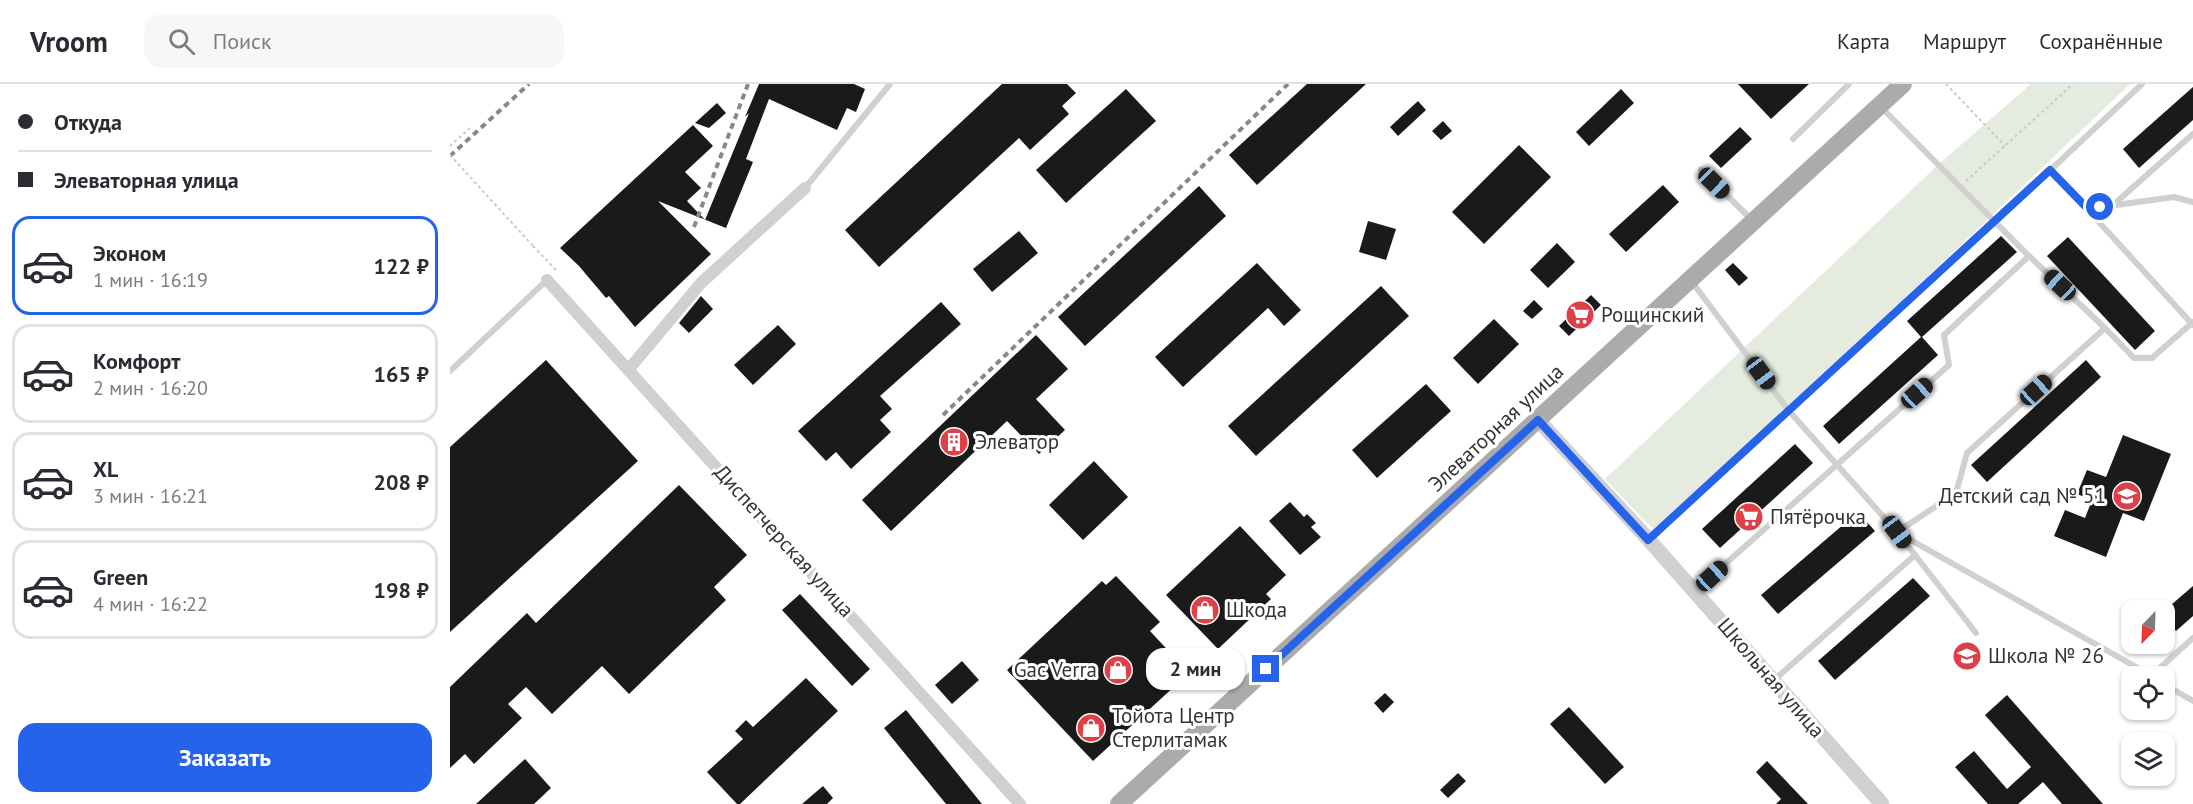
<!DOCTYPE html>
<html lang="ru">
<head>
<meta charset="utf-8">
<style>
  :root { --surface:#fff; --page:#f7f7f7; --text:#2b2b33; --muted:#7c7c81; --line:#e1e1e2; --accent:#2563eb }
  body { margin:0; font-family:"PT Sans",sans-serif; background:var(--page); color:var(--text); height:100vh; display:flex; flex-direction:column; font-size:22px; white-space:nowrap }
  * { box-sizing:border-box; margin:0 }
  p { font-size:20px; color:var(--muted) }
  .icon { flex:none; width:33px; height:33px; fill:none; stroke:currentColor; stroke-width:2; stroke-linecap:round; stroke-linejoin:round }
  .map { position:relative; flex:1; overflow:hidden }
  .drawer { display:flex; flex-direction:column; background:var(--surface); width:450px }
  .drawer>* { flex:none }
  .banner { display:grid; align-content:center; height:132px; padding:0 18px; background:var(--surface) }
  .needle { width:39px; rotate:203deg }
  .controls { position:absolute; left:1671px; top:516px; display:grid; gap:12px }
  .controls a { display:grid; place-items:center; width:54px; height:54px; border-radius:12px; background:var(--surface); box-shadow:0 2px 4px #0004; font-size:30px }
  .end { position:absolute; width:27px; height:27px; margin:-14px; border:8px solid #2563eb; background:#fff; box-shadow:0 0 0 3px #fff }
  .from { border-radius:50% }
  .bubble { position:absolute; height:42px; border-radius:18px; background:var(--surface); box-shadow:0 2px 4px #0004; font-size:20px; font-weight:700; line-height:42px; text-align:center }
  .car { position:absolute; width:18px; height:36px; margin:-18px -9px; border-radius:8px; box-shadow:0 0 4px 2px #0007; background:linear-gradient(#222 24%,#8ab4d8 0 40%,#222 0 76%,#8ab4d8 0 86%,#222 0) }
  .banner b { display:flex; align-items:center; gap:21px; height:57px; font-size:22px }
  .banner b+b { border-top:2px solid var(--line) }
  .banner i { width:15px; height:15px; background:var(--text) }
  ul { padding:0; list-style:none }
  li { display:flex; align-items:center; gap:18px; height:99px; margin:0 12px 9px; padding:0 6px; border:3px solid var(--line); border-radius:18px }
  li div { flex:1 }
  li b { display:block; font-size:22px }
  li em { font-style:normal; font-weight:700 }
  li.selected { border-color:var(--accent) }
  li>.icon { width:54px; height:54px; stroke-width:1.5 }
  .primary-button { display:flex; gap:12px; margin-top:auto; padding:12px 18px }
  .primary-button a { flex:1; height:69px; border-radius:18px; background:var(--accent); color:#fff; font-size:24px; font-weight:700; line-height:69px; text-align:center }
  header { display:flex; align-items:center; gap:36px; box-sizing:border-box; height:84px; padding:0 30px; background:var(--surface); border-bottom:2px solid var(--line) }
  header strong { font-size:28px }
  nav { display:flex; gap:33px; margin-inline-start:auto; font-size:21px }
  .search { width:420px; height:54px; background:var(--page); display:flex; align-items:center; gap:15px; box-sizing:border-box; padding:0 21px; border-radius:18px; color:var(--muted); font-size:22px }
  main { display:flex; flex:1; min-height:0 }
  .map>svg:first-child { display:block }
</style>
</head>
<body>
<header>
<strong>Vroom</strong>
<div class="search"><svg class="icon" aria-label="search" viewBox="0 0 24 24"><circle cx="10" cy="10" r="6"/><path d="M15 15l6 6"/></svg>Поиск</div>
<nav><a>Карта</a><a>Маршрут</a><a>Сохранённые</a></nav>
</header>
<main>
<section class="drawer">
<div class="banner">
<b><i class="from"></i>Откуда</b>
<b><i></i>Элеваторная улица</b>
</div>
<ul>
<li class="selected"><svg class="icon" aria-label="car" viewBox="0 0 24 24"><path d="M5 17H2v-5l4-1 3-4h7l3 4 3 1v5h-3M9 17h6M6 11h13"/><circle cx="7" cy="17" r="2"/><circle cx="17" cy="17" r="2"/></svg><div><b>Эконом</b><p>1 мин · 16:19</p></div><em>122 ₽</em></li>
<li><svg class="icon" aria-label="car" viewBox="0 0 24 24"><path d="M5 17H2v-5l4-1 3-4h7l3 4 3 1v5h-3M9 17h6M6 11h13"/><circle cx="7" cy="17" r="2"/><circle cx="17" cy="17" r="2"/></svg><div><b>Комфорт</b><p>2 мин · 16:20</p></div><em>165 ₽</em></li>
<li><svg class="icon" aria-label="car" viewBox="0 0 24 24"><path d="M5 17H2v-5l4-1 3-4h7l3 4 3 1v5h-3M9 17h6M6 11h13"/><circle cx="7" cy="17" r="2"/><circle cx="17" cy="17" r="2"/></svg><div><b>XL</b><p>3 мин · 16:21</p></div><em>208 ₽</em></li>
<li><svg class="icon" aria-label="car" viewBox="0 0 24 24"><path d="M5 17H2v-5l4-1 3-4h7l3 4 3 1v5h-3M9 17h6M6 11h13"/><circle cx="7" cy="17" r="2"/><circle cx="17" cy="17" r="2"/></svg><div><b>Green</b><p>4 мин · 16:22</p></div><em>198 ₽</em></li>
</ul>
<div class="primary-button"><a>Заказать</a></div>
</section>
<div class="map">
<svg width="1743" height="720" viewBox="0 0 1743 720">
  <rect width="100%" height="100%" fill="#fff"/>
  <!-- green -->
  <polygon fill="#e5ebdf" points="1581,0 1680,0 1476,194 1204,446 1155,395 1489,80"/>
  <!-- building -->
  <g fill="#1a1a1a">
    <polygon points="309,0 404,0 415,5 406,28 397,24 387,46 319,15 296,75 303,78 276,144 208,117 261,170 185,243 159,212 156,214 129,182 110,164 243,41 263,62 235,88 251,104 237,117 255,136 299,29 295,33"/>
    <polygon points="552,0 617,0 626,9 612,22 619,30 580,66 569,54 429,183 395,146"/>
    <polygon points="857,0 916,0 807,101 779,71"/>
    <polygon points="1288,0 1359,0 1321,35"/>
    <polygon points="1743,3 1743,36 1689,84 1673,65"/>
    <polygon points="676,5 706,37 616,119 586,86"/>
    <polygon points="1171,5 1184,19 1139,62 1126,48"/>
    <polygon points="968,17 976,26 948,52 940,43"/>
    <polygon points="267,19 276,29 259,44 245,39"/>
    <polygon points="993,37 1002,47 991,56 982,47"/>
    <polygon points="1290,43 1302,55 1271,84 1259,72"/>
    <polygon points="1069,61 1101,93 1034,160 1002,128"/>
    <polygon points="1213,101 1229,118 1176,168 1159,150"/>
    <polygon points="749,102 776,132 635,262 608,233"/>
    <polygon points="918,137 946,145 936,176 909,168"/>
    <polygon points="569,147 588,169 542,208 523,185"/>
    <polygon points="1551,152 1567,168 1472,253 1488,271 1389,360 1373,342 1471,253 1457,237"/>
    <polygon points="1618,153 1705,247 1685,266 1597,172"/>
    <polygon points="1107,159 1125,178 1098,204 1080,186"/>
    <polygon points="807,179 851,226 834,242 818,224 733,303 705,273"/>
    <polygon points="1283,179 1298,194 1289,202 1275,186"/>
    <polygon points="931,202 959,232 806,372 778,342"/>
    <polygon points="1141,211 1151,221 1119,252 1109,242"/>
    <polygon points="251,212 263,225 239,249 229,239"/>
    <polygon points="1084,216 1093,225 1082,235 1073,227"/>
    <polygon points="491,218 511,240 430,312 442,325 430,336 441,348 401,385 386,368 376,377 348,347"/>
    <polygon points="1044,235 1069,260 1028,300 1003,274"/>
    <polygon points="328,241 346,260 303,301 284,281"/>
    <polygon points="586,251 618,285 586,315 615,346 589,370 557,337 441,447 412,416"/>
    <polygon points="96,276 188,377 0,548 0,363"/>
    <polygon points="1636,276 1651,293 1537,398 1521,381"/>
    <polygon points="976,300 1001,327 927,394 902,366"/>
    <polygon points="1673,351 1721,370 1694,437 1673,429 1656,473 1604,452 1615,426 1635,434 1642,416 1627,410 1637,386 1656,393"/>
    <polygon points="1345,360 1363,379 1270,464 1252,445"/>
    <polygon points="644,377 678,413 633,456 599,421"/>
    <polygon points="229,401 297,471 264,503 276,516 179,610 152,582 102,630 76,603 58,620 72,634 24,680 15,670 0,684 0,603 77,529 86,539"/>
    <polygon points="840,418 854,433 857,430 866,439 861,443 871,453 850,471 819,437"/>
    <polygon points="1408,428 1425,447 1328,530 1311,511"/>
    <polygon points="790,442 836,491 816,510 821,515 768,565 716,511"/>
    <polygon points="666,492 710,538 700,547 739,589 643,677 557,586 652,497 656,501"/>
    <polygon points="1463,494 1480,512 1385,596 1368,577"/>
    <polygon points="1743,502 1743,532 1726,547 1714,534 1714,527"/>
    <polygon points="350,510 420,585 402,602 332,526"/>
    <polygon points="512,577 529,596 502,620 485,601"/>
    <polygon points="356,594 388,627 290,720 287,720 257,688 293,655 285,647 296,636 303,643"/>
    <polygon points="935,609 944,618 933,629 924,619"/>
    <polygon points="1557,611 1653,720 1612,720 1593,698 1568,720 1538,720 1505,683 1524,667 1557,705 1581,683 1535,631"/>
    <polygon points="1119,623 1174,683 1155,700 1100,640"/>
    <polygon points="456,626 532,720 496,720 434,644"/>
    <polygon points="75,675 101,704 84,720 26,720"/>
    <polygon points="1317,677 1358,720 1326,720 1331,715 1306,688"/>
    <polygon points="1008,689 1016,697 998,714 990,706"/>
    <polygon points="373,702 383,714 377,720 352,720"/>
  </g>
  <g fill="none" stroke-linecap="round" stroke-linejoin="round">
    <!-- path -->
    <g stroke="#cacaca" stroke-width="2" stroke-dasharray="3 3" stroke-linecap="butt">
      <polyline points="1496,0 1555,62"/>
      <polyline points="0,62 20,44"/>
      <polyline points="1516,97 1623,0"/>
      <polyline points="83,162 106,186"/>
    </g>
    <!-- service -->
    <g stroke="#d0d0d0" stroke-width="6">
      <polyline points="1430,22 1579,172 1655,244 1684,274 1702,274 1743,238"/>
      <polyline points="1343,55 1399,0"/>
      <polyline points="1251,86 1302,136"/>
      <polyline points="1600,86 1637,125 1724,113 1743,118"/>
      <polyline points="355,104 440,0"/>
      <polyline points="1663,121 1743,50"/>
      <polyline points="1637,125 1743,241"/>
      <polyline points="1242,198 1339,327 1447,448 1526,549"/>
      <polyline points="0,287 97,196"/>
      <polyline points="1447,448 1506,409 1517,369 1655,244"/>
      <polyline points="1450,450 1702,592"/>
      <polyline points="1199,455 1545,138 1692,0"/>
      <polyline points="1246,506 1499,281 1494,251 1579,172"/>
      <polyline points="1701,592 1743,554"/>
      <polyline points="1324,596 1465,471"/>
      <polyline points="1714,600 1743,617"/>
    </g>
    <!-- minor -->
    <g stroke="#d0d0d0" stroke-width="12">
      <polyline points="97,196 570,720"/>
      <polyline points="179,285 251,199 355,104"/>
    </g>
    <!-- tertiary -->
    <polyline stroke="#d0d0d0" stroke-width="15" points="1088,336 1199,456 1432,720"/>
    <!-- primary -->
    <polyline stroke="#ababab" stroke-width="18" points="669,720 1453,0"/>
    <!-- rail -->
    <g stroke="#888" stroke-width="4" stroke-dasharray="6 4.5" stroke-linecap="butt">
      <polyline points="0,72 79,0"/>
      <polyline points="244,143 298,0"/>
      <polyline points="493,331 838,0"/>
    </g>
    <!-- path-bridge -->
    <polyline stroke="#cacaca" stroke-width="2" stroke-dasharray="3 3" stroke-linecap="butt" points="0,71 83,162"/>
  </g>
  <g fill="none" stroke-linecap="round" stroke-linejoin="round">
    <!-- route -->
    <polyline stroke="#2563eb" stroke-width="8" points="816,585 1088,336 1198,456 1600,86 1637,124 1650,123"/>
  </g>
  <!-- icons -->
  <defs>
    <g id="supermarket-disc" transform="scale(1.5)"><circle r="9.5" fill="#df3f46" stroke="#fff"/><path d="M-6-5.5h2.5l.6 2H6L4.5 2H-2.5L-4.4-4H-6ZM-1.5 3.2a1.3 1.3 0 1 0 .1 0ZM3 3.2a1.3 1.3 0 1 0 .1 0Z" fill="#fff"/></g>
    <g id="building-disc" transform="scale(1.5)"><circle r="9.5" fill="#df3f46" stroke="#fff"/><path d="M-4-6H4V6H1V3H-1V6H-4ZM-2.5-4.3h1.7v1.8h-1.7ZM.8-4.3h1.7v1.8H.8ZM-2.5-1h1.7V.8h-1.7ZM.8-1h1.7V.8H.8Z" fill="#fff"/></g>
    <g id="school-disc" transform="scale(1.5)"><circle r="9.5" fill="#df3f46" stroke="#fff"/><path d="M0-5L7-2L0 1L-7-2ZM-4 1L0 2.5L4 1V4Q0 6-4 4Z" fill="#fff"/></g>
    <g id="shop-disc" transform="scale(1.5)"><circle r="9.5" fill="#df3f46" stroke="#fff"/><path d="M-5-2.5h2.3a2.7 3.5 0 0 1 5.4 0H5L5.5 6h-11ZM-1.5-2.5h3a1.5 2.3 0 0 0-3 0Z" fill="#fff"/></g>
  </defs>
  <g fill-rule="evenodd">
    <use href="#supermarket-disc" x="1130" y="231"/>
    <use href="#building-disc" x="504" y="358"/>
    <use href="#school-disc" x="1677" y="412"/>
    <use href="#supermarket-disc" x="1299" y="433"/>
    <use href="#shop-disc" x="755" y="526"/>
    <use href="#school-disc" x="1517" y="572"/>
    <use href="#shop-disc" x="668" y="586"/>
    <use href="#shop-disc" x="641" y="644"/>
  </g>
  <g text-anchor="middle" stroke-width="6" stroke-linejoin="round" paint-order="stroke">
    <!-- poi labels -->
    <g font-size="21" fill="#333" stroke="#fff" text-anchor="start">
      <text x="1151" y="238">Рощинский</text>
      <text x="525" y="365">Элеватор</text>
      <text x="1656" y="419" text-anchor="end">Детский сад № 51</text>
      <text x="1320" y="440">Пятёрочка</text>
      <text x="776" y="533">Шкода</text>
      <text x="1538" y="579">Школа № 26</text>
      <text x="647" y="593" text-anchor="end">Gac Verra</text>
      <text x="662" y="639">Тойота Центр<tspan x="662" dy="24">Стерлитамак</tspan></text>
    </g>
    <!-- street labels -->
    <g font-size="21" fill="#333" stroke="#fff">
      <text transform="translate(1046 344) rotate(-43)" y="7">Элеваторная улица</text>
      <text transform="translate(334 457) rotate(48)" y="7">Диспетчерская улица</text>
      <text transform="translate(1321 594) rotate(49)" y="7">Школьная улица</text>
    </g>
  </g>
</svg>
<div class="controls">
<a><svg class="needle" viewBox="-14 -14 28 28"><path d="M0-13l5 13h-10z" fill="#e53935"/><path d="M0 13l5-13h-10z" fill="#7c7c81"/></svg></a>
<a><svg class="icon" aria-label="locate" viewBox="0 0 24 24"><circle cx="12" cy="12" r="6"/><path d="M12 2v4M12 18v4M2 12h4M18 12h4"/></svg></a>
<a><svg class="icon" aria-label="layers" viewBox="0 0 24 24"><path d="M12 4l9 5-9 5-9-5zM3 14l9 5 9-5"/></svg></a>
</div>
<i class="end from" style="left:1650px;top:123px"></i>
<i class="end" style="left:816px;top:585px"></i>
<div class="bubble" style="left:696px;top:564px;width:99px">2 мин</div>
<i class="car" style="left:1264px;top:99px;rotate:134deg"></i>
<i class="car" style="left:1610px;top:201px;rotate:313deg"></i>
<i class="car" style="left:1311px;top:289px;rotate:143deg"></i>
<i class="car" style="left:1586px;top:306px;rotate:48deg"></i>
<i class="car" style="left:1467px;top:309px;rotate:48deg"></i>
<i class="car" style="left:1447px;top:448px;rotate:143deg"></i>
<i class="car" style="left:1262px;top:492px;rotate:48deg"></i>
</div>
</main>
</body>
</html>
